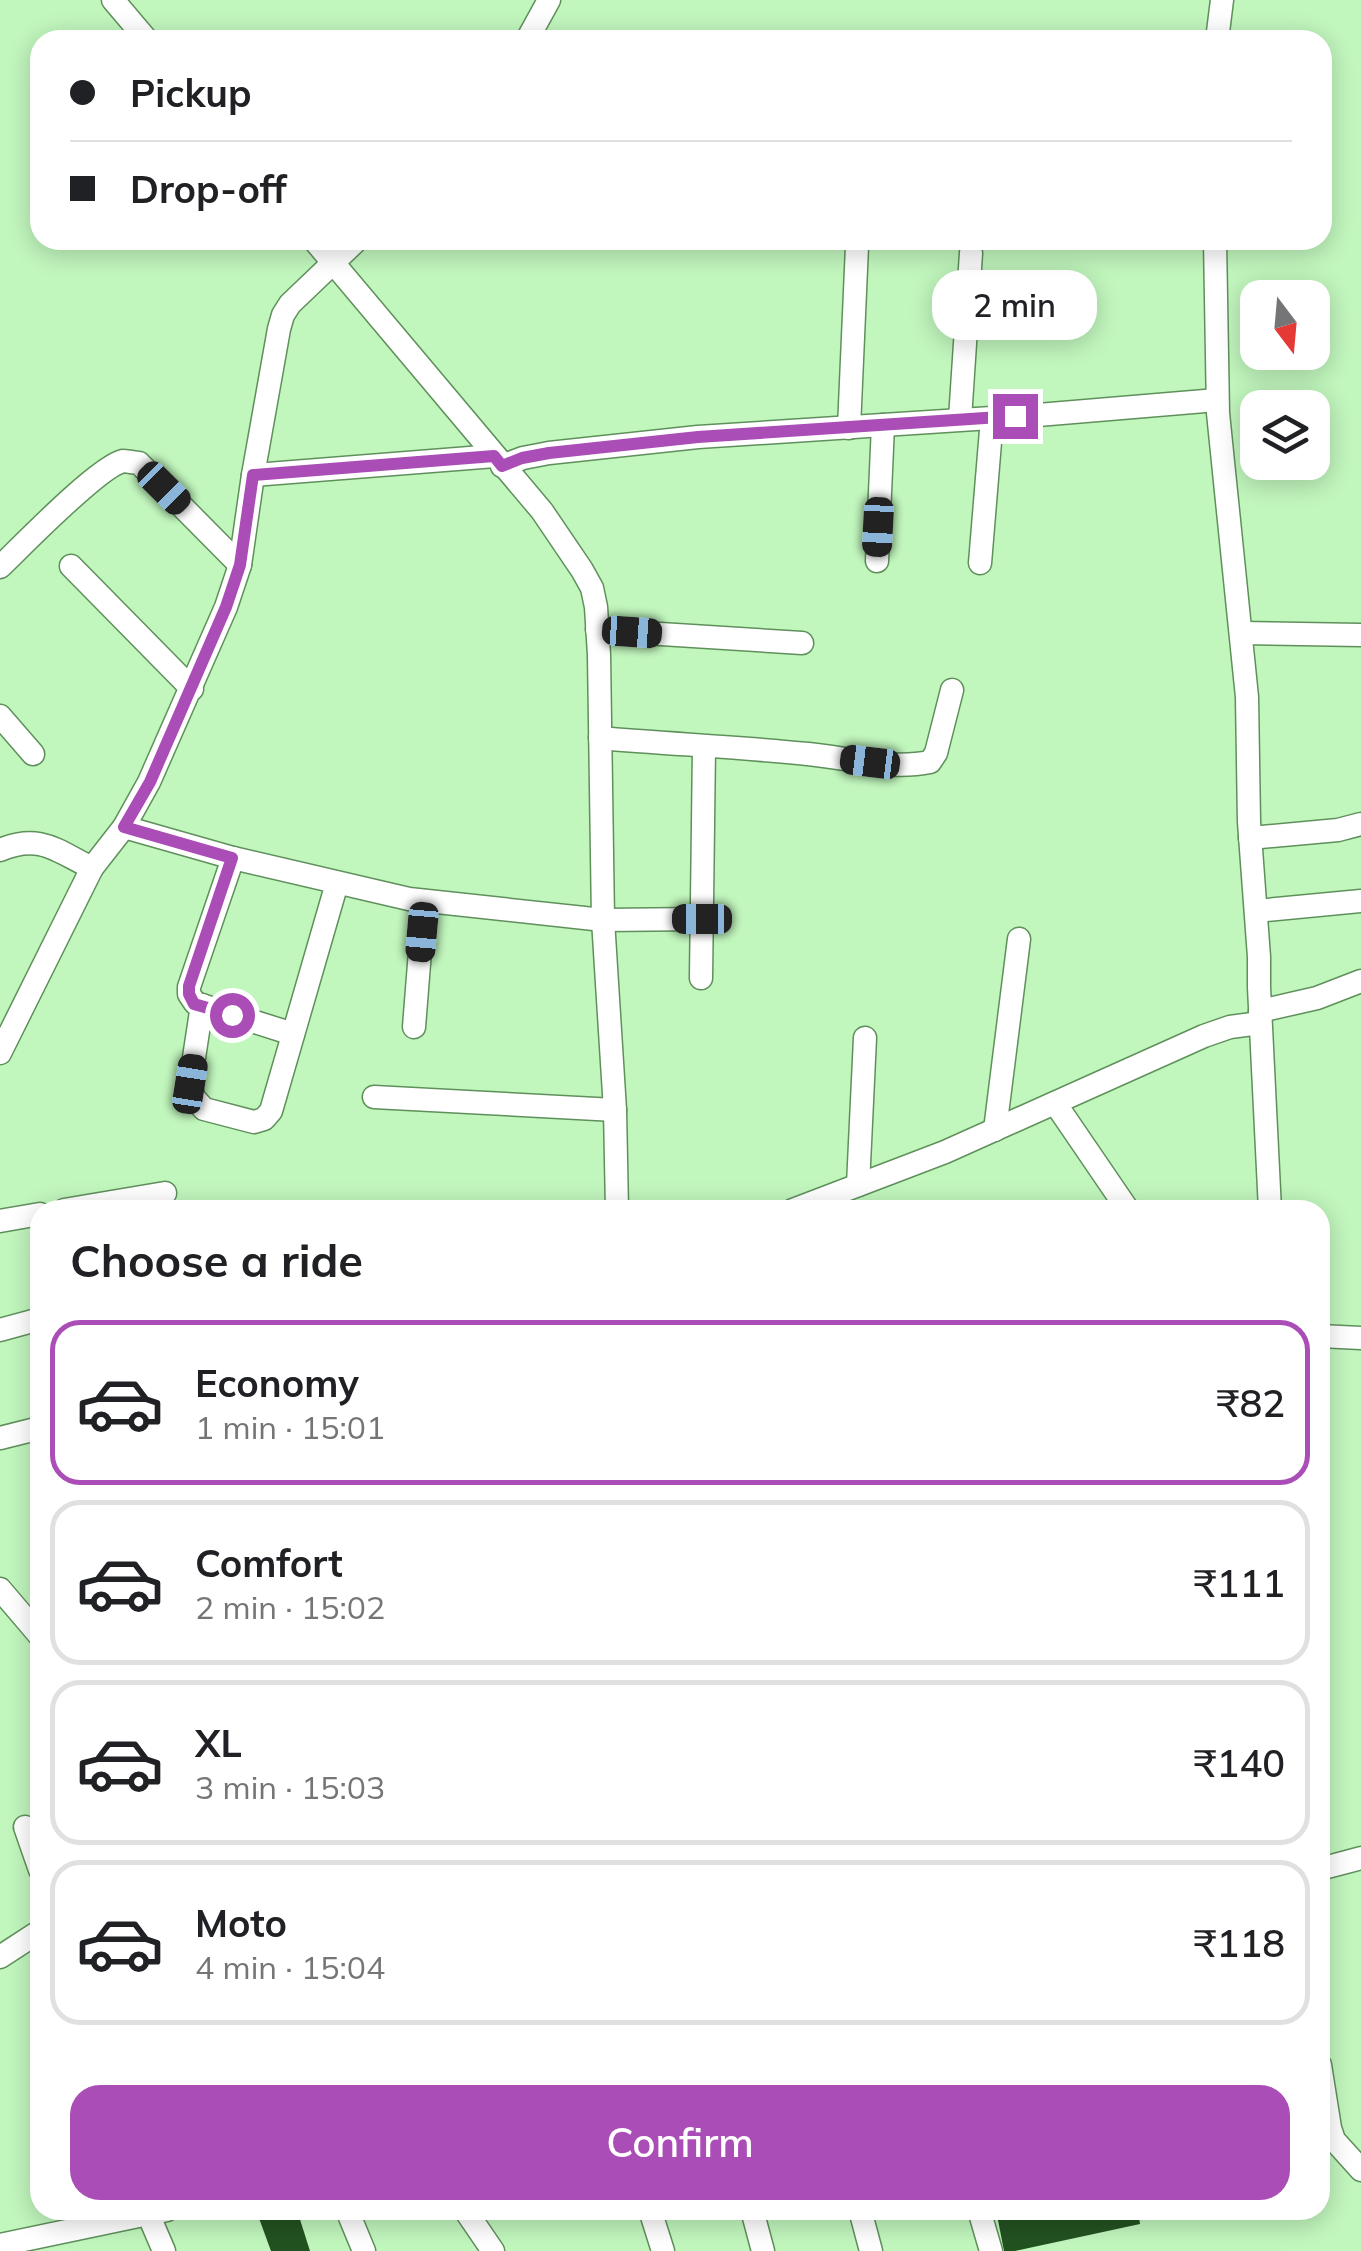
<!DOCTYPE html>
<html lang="en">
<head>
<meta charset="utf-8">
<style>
  :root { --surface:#fff; --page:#f2f2f2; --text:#202124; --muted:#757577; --line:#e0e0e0; --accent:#ab4db7 }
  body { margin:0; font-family:Mulish,sans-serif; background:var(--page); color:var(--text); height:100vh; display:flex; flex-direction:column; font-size:38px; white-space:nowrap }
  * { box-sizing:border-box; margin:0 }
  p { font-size:32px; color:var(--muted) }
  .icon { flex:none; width:55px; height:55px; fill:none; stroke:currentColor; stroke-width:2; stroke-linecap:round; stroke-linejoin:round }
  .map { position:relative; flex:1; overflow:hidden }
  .side { position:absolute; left:30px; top:1200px; width:1300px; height:1020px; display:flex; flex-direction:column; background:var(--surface); border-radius:30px; box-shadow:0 5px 25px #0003 }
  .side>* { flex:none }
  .banner { position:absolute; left:30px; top:30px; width:1302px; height:220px; border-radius:30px; box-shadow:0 5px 25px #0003; display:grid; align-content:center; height:220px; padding:0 40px; background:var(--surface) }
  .needle { width:65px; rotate:164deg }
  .fabs { position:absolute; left:1240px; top:280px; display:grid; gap:20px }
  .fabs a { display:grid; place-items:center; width:90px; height:90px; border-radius:20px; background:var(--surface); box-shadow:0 5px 25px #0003; font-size:50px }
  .end { position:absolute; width:45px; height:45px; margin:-22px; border:12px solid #ab4db7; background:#fff; box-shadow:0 0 0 5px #fff }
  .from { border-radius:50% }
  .bubble { position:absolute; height:70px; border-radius:30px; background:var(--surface); box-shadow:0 5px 25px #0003; font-size:32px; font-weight:600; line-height:70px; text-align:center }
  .car { position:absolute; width:30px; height:60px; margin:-30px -15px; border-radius:12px; box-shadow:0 0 8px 2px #0007; background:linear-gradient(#222 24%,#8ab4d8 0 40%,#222 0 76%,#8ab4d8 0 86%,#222 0) }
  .banner b { display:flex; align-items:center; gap:35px; height:95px; font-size:38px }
  .banner b+b { border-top:2px solid var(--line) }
  .banner i { width:25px; height:25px; background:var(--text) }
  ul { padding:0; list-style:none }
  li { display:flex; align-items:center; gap:30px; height:165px; margin:0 20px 15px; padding:0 20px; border:5px solid var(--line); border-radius:30px }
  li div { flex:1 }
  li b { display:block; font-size:38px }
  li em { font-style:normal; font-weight:600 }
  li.current { border-color:var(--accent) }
  li>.icon { width:90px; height:90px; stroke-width:1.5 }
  h2 { padding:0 40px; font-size:45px; line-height:120px }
  .button { display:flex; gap:20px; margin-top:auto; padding:20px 40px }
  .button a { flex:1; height:115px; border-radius:30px; background:var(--accent); color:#fff; font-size:40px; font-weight:600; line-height:115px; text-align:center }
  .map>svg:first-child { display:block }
</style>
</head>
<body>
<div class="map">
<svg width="1361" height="2251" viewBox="0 0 1361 2251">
  <rect width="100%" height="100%" fill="#c1f6bd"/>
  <!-- building -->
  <g fill="#235221">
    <polygon points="256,2210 297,2210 310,2251 271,2251"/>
    <polygon points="996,2210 1138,2210 1140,2224 1015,2251 1004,2251"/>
  </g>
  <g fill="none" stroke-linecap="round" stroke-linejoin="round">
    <!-- minor casing -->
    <g stroke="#5f905c" stroke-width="25">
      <g id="minor">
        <polyline points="113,0 147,40"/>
        <polyline points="527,40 549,0"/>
        <polyline points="1217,40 1222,0"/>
        <polyline points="314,240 542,511 582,570 592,588 596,607 599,655 603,920 615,1110 617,1210"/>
        <polyline points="1215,240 1218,413 1247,697 1249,822 1259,957 1259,987 1270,1210"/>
        <polyline points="960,419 971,253"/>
        <polyline points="849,428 857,246"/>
        <polyline points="502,466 523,458 549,453 698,437 1038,415 1217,400"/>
        <polyline points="253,475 495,456"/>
        <polyline points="877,561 883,425"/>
        <polyline points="980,563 992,418"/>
        <polyline points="71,566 192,689"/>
        <path d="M0,567C22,546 98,467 123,461C124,461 138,463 139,463L240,565"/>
        <polyline points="597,630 802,643"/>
        <polyline points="1241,633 1361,635"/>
        <polyline points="0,716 33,754"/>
        <path d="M600,738C669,744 739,747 808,754C848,758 890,770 930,762L936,753L952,690"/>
        <polyline points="124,827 233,858 409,899 603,920 702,919"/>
        <polyline points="1250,838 1338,830 1361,824"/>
        <path d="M0,850C40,833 57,851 92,868"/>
        <polyline points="233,858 189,987 189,994 195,1003 293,1034"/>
        <polyline points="1256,911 1361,901"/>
        <polyline points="701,978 704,747"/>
        <polyline points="202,1005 190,1084 194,1098 204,1109 254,1122 264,1119 271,1111 337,883"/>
        <polyline points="1260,1011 1317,998 1361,981"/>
        <polyline points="414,1027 424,901"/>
        <polyline points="0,1053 92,868 124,827 149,782 226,607 240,565 253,475 279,329 283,315 290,304 357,240"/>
        <polyline points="374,1097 615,1110"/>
        <polyline points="1055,1103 1128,1210"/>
        <polyline points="995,1130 1019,939"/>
        <polyline points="858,1185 865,1038"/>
        <polyline points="64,1210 165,1193"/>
        <polyline points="793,1210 945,1152 1204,1036 1230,1027 1260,1023"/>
        <polyline points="0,1221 40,1214"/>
        <polyline points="0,1330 40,1319"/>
        <polyline points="1320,1336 1361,1338"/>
        <polyline points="0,1438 40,1428"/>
        <polyline points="0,1589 40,1636"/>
        <polyline points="25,1827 40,1870"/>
        <polyline points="1320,1869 1361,1858"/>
        <polyline points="0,1957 40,1931"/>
        <polyline points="1320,2065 1330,2128 1334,2140 1361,2170"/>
        <polyline points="347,2210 364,2251"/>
        <polyline points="465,2210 493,2251"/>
        <polyline points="650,2210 663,2251"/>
        <polyline points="752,2210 763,2251"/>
        <polyline points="860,2210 871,2251"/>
        <polyline points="979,2210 991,2251"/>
        <polyline points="149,2216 164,2251"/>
        <polyline points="0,2245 167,2210"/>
      </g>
    </g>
    <!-- minor -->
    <use href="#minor" stroke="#fff" stroke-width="22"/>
  </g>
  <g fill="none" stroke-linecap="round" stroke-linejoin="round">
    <!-- route -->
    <polyline stroke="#ab4db7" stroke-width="12" points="232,1015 194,1004 189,994 189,986 232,858 124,827 150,782 226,607 240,565 253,475 494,456 502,466 522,458 549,453 698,437 1015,416"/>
  </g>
</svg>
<div class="fabs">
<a><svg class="needle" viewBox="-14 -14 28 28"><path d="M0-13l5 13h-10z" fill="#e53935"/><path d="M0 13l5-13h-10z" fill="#757577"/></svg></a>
<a><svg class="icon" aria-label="layers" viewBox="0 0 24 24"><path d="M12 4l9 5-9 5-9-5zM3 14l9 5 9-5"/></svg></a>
</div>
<i class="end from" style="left:232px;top:1015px"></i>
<i class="end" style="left:1015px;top:416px"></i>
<div class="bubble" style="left:932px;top:270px;width:165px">2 min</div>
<i class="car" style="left:164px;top:488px;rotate:135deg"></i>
<i class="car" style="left:878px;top:527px;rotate:183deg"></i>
<i class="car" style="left:632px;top:632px;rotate:94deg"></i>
<i class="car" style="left:870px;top:762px;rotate:277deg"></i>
<i class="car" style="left:702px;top:919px;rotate:270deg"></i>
<i class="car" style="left:422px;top:932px;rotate:185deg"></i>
<i class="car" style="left:190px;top:1084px;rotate:9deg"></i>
<div class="banner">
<b><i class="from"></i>Pickup</b>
<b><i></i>Drop-off</b>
</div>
<section class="side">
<h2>Choose a ride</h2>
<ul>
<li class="current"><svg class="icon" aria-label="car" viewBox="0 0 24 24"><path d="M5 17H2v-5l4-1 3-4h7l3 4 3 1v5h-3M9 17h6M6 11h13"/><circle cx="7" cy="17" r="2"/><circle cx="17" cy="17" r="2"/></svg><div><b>Economy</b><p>1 min · 15:01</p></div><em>₹82</em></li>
<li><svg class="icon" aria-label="car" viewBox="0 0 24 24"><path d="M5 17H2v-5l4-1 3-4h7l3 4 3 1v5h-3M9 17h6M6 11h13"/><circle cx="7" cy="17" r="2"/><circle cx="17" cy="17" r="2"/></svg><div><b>Comfort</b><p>2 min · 15:02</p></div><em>₹111</em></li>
<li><svg class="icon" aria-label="car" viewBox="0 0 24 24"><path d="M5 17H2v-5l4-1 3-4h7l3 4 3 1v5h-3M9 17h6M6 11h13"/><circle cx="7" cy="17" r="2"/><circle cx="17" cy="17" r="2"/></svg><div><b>XL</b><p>3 min · 15:03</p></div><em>₹140</em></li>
<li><svg class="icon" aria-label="car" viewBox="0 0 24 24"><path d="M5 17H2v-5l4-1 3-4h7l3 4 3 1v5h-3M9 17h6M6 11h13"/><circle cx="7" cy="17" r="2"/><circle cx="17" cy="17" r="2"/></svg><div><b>Moto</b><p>4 min · 15:04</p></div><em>₹118</em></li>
</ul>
<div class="button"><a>Confirm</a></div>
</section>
</div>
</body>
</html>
